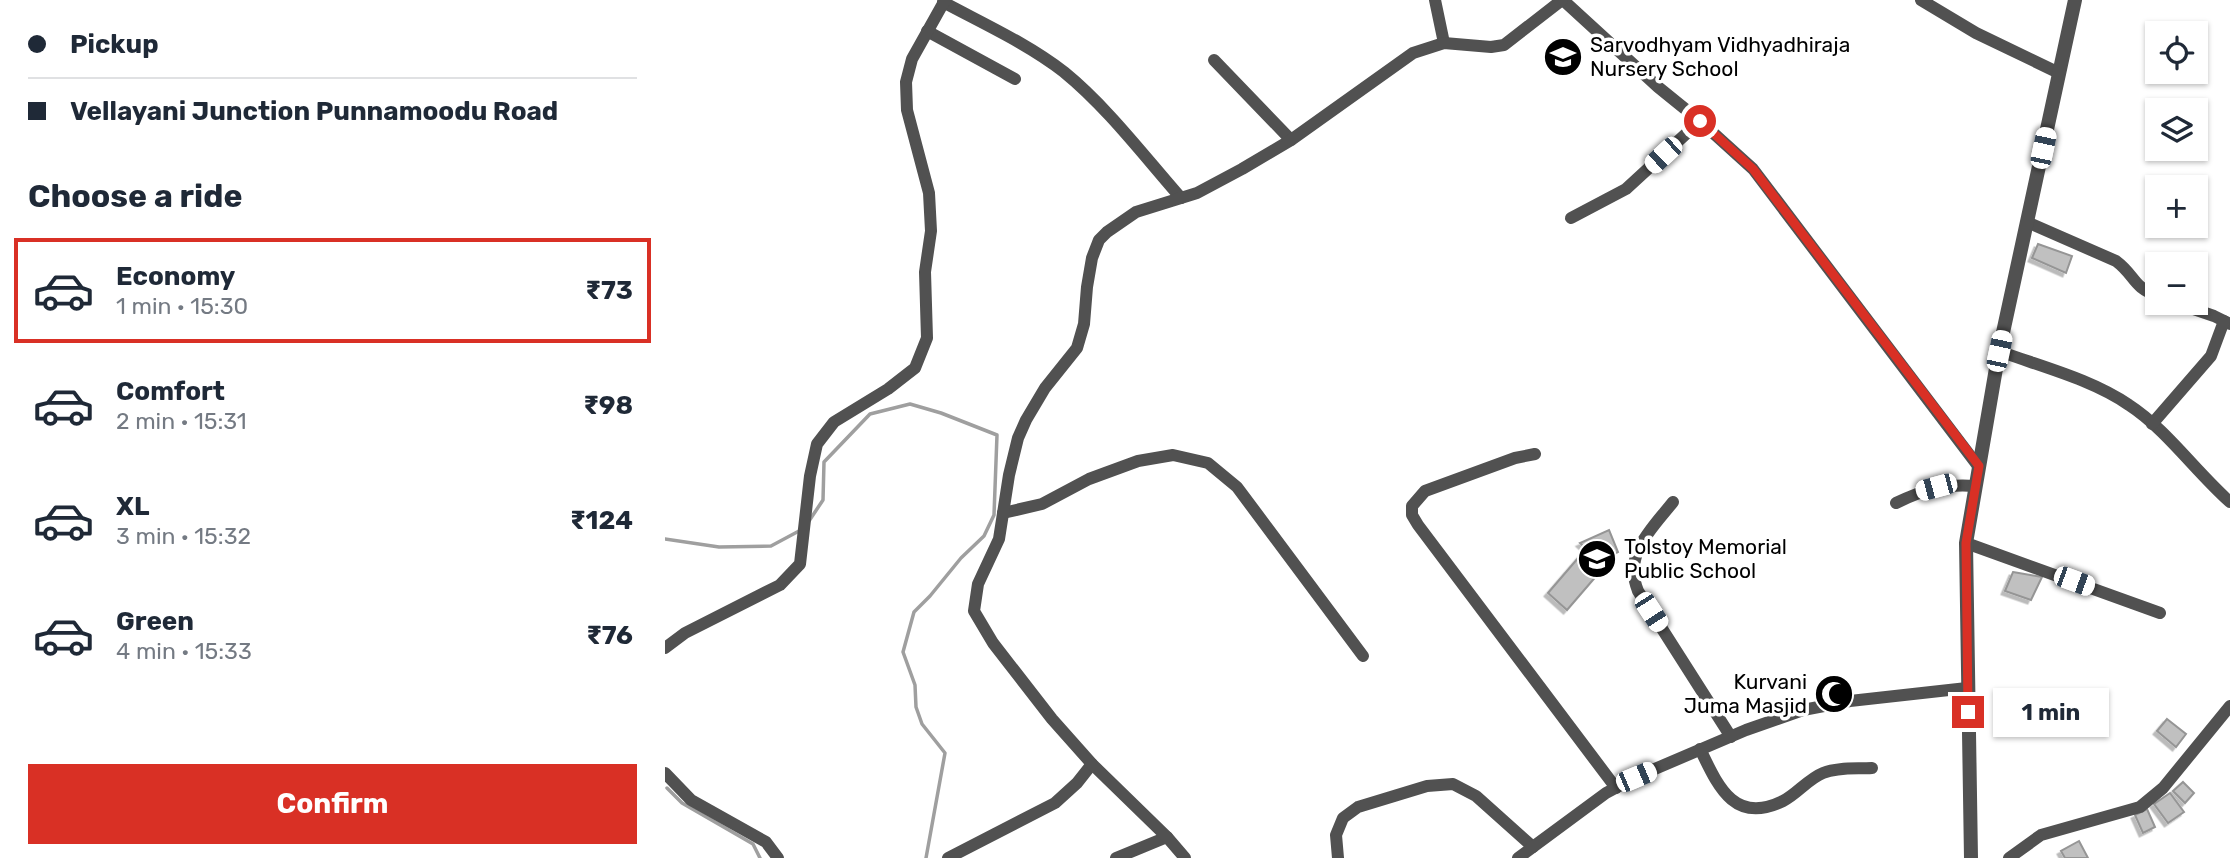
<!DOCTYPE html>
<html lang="en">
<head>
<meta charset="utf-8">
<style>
  :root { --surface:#fff; --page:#f2f2f3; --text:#1f2937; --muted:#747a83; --line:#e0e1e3; --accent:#d93025 }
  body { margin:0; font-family:Rubik,sans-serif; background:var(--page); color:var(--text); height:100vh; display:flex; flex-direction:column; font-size:26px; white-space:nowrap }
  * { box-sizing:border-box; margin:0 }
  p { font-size:23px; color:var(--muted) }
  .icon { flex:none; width:38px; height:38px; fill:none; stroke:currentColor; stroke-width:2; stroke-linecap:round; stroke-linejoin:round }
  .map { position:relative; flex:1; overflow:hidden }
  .side { display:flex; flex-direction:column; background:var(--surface); width:665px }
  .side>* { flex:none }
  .banner { display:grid; align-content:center; height:154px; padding:0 28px; background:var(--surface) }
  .fabs { position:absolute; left:1480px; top:21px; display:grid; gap:14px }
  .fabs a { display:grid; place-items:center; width:63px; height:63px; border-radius:0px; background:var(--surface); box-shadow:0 2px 5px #0004; font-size:35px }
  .end { position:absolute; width:32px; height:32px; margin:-16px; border:9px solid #d93025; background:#fff; box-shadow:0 0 0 4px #fff }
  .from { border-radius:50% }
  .bubble { position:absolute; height:49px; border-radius:0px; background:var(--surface); box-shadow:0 2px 5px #0004; font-size:23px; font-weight:700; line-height:49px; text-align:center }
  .car { position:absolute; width:21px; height:42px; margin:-21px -10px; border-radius:9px; box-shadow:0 0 5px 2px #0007; background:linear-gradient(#fff 24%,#345 0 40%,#fff 0 76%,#345 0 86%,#fff 0) }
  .banner b { display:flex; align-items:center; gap:24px; height:66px; font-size:26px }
  .banner b+b { border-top:2px solid var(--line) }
  .banner i { width:18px; height:18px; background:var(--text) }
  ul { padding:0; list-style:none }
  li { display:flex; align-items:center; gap:21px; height:105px; margin:0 14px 10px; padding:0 14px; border:4px solid transparent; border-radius:0px }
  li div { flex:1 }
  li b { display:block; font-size:26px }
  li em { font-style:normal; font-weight:700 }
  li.active { border-color:var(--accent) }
  li>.icon { width:63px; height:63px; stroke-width:1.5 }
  h2 { padding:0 28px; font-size:32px; line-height:84px }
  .button { display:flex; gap:14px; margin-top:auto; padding:14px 28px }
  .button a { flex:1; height:80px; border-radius:0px; background:var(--accent); color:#fff; font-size:28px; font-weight:700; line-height:80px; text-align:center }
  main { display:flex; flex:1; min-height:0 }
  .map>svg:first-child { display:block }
</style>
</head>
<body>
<main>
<section class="side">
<div class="banner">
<b><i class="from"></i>Pickup</b>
<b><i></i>Vellayani Junction Punnamoodu Road</b>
</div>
<h2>Choose a ride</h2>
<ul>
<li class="active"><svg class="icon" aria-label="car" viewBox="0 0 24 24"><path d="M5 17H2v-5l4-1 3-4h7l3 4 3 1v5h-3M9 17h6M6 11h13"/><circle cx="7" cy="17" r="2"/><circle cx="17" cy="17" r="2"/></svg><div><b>Economy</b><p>1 min · 15:30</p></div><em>₹73</em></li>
<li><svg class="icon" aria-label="car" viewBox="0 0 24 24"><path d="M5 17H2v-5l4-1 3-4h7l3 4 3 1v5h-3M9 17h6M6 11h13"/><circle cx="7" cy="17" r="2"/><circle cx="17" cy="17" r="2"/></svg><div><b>Comfort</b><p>2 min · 15:31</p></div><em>₹98</em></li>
<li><svg class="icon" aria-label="car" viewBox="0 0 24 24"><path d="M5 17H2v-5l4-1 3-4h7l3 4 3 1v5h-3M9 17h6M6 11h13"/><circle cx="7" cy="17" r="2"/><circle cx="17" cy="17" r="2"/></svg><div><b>XL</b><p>3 min · 15:32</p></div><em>₹124</em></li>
<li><svg class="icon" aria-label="car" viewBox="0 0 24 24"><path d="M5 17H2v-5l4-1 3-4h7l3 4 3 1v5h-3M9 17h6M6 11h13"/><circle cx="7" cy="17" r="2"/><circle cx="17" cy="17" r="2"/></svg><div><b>Green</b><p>4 min · 15:33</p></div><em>₹76</em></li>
</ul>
<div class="button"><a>Confirm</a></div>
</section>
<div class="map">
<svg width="1565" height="858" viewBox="0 0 1565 858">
  <defs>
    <filter id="shadow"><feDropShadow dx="-3.5" dy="3.5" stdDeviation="0" flood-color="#0004"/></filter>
  </defs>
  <rect width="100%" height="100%" fill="#fff"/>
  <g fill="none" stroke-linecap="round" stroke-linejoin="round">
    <!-- stream -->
    <g stroke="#9f9f9f" stroke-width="3.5">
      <polyline points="144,521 158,500 159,462 205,414 245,404 276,413 332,435 329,515 319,536 296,558 265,596 249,612 238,652 250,685 251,707 257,724 280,753 261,858"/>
      <polyline points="0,539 54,547 106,546 134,531"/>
      <polyline points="2,788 17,803 88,844 95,858"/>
    </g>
  </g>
  <!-- building -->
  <g fill="#c0c0c0" stroke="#959595" stroke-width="2" filter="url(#shadow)">
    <polygon points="1373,244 1407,256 1401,273 1367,258"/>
    <polygon points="944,530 953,552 942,558 940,544 926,553 915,543"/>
    <polygon points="920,550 939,567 902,610 883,593"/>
    <polygon points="1348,572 1377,577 1366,600 1340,591"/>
    <polygon points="1174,684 1181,692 1167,702 1158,696"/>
    <polygon points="1502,719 1521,734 1511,747 1492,731"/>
    <polygon points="1518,782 1529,793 1520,803 1508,791"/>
    <polygon points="1505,793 1519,812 1503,823 1489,804"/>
    <polygon points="1482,809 1490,827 1478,833 1470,815"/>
    <polygon points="1414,841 1423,858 1400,858 1396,851"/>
  </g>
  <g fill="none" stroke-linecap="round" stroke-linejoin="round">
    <!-- minor -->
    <g stroke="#515151" stroke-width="12">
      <polyline points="770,0 779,43"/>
      <polyline points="898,0 993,87 1035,121 1088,169 1313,466"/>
      <polyline points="1256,0 1311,33 1394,73"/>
      <path d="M278,2C319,24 363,44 399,72C442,107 479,156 516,198"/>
      <polyline points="262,31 350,79"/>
      <polyline points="549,60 626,140"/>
      <polyline points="906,218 961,189 1035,121"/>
      <path d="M1362,222L1451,261C1471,276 1467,287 1493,296"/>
      <polyline points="1511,303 1549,316 1565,324"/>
      <path d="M1334,351C1377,367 1426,379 1464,405C1501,429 1531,472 1565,502"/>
      <polyline points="1487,424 1546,356 1559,321"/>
      <polyline points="870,454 850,458 760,491 747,506 747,515 753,525 951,788"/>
      <path d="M1008,502C986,530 958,554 973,591L1066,737"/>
      <path d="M1231,503C1260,489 1277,484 1310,486"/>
      <polyline points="338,513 377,504 424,479 473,461 508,455 543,463 572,487 698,656"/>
      <polyline points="1301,543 1495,613"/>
      <polyline points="0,648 20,633 115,585 135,564 145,476 152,444 169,422 223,389 250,368 262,338 260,272 266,231 264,193 242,110 241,82 247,59 280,0"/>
      <path d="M1035,749C1053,786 1069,825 1118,801C1132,794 1143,779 1158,773C1173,767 1191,769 1207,768"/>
      <polyline points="0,773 26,800 101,842 113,858"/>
      <polyline points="283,858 390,803 412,783 427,764"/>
      <polyline points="451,858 502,837"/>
      <polyline points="520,858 502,837 427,764 387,719 328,643 309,611 313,584 334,539 344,475 353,438 361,420 380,388 412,348 419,324 422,287 427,258 434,240 442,232 471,212 532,193 577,169 626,140 748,53 779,43 826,47 839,45 897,0"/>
      <polyline points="673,858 671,835 678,818 693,807 762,786 788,784 811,796 868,847"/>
      <polyline points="853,858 941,793 971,777 1081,730 1138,710 1185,701 1302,688"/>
      <polyline points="1344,858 1376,835 1475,807 1498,788 1565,706"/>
    </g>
    <!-- tertiary -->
    <polyline stroke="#515151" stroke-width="14" points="1306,858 1301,543 1334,351 1410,0"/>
  </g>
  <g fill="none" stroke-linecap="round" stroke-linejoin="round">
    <!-- route -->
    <polyline stroke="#d93025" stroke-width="9" points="1035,121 1088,169 1314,466 1301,543 1303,712"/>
  </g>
  <!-- icons -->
  <defs>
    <g id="school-disc" transform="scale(2.0125)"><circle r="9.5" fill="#000" stroke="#fff"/><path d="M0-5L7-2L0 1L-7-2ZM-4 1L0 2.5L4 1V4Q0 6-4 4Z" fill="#fff"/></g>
    <g id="mosque-disc" transform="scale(2.0125)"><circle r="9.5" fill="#000" stroke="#fff"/><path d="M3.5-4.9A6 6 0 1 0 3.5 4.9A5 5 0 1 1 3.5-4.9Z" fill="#fff"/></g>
  </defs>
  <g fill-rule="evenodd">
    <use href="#school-disc" x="898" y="57"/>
    <use href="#school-disc" x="932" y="559"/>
    <use href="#mosque-disc" x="1169" y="694"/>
  </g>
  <g text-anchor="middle" stroke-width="7" stroke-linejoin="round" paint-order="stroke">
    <!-- poi labels -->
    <g font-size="21" fill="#000" stroke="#fff" text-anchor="start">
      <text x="925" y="52">Sarvodhyam Vidhyadhiraja<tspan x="925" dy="24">Nursery School</tspan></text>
      <text x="959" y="554">Tolstoy Memorial<tspan x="959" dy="24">Public School</tspan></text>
      <text x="1142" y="689" text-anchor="end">Kurvani<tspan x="1142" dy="24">Juma Masjid</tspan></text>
    </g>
  </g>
</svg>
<div class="fabs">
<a><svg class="icon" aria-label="locate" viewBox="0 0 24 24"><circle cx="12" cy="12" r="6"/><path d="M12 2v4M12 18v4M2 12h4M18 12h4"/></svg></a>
<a><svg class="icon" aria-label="layers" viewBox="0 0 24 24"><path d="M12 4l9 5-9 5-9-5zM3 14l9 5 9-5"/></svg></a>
<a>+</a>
<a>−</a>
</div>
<i class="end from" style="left:1035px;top:121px"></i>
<i class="end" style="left:1303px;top:712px"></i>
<div class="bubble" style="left:1328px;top:688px;width:116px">1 min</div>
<i class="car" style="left:1378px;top:148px;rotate:12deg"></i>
<i class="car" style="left:998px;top:155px;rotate:227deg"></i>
<i class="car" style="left:1334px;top:351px;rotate:12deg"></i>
<i class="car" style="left:1271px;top:487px;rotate:255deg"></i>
<i class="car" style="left:1409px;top:581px;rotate:110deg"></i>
<i class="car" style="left:986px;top:612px;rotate:147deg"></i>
<i class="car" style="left:971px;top:777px;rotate:67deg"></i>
</div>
</main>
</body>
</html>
